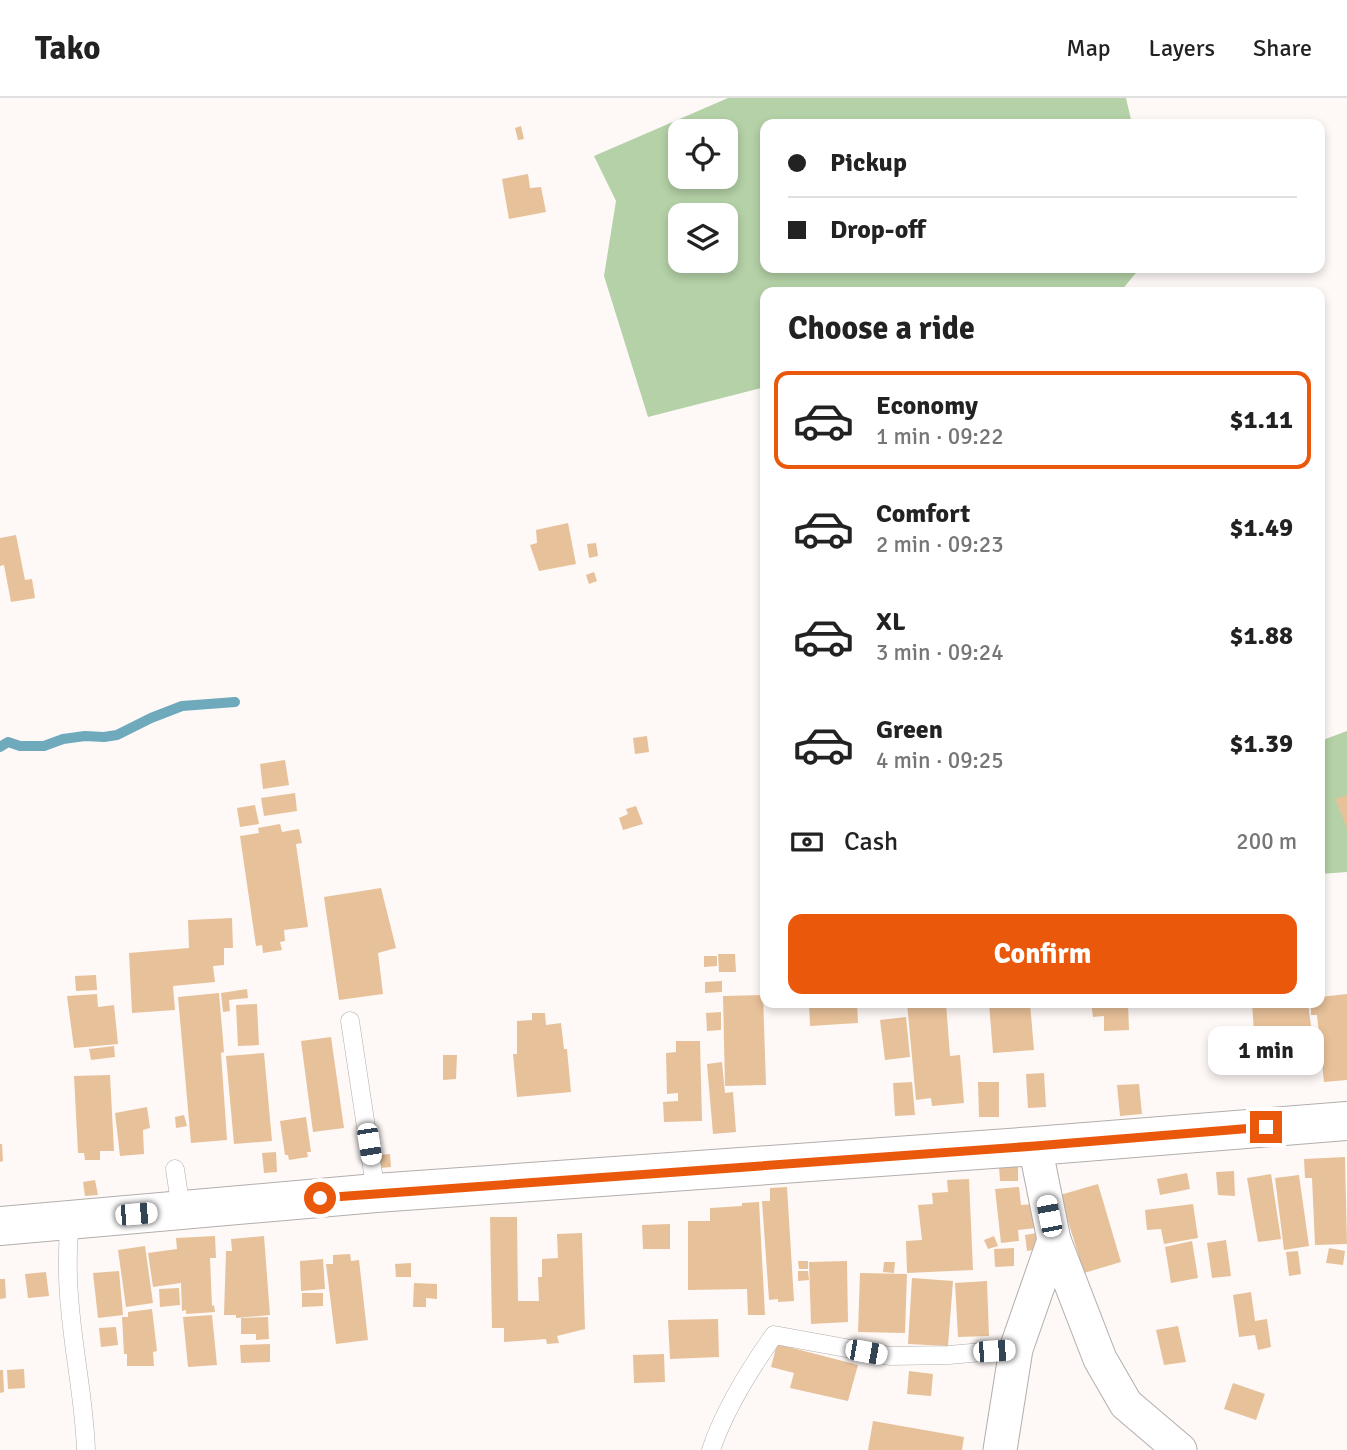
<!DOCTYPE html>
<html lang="en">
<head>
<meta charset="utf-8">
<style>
  :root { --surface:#fff; --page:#f2f2f2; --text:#222; --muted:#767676; --line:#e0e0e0; --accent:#ea580c }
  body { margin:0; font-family:Signika,sans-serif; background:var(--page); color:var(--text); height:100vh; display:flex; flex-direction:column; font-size:26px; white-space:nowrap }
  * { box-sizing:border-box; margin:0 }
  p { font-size:23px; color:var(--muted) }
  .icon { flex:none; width:38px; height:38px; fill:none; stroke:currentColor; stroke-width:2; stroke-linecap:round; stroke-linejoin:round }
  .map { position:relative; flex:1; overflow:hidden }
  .sheet { position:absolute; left:760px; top:189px; width:565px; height:721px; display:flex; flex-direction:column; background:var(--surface); border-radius:14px; box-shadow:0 4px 10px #0003 }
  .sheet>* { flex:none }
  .banner { position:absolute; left:760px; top:21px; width:565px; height:154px; border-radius:14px; box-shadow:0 4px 10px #0003; display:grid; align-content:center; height:154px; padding:0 28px; background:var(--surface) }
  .fabs { position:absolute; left:668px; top:21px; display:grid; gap:14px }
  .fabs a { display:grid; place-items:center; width:70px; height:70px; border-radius:14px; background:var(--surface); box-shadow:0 4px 10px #0003; font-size:35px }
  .end { position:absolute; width:32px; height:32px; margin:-16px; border:9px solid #ea580c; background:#fff; box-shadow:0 0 0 4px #fff }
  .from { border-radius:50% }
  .bubble { position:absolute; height:49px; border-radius:14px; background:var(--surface); box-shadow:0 4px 10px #0003; font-size:23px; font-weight:700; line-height:49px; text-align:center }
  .car { position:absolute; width:21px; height:42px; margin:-21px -10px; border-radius:9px; box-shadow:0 0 5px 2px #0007; background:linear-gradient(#fff 24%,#345 0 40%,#fff 0 76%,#345 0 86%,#fff 0) }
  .banner b { display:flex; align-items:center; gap:24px; height:66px; font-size:26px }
  .banner b+b { border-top:2px solid var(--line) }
  .banner i { width:18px; height:18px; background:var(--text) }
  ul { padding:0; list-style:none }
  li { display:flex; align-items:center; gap:21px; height:98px; margin:0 14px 10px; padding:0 14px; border:4px solid transparent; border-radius:14px }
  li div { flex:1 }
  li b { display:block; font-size:26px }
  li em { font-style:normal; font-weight:700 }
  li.selected { border-color:var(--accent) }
  li>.icon { width:63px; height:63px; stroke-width:1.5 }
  h2 { padding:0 28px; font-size:32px; line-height:84px }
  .pay { display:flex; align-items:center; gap:18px; height:77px; padding:0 28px; font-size:26px }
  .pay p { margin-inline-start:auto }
  .action { display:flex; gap:14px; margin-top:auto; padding:14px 28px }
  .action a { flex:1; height:80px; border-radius:14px; background:var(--accent); color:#fff; font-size:28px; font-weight:700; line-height:80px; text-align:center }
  header { display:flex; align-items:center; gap:42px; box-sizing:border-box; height:98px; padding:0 35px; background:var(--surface); border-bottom:2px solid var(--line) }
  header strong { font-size:33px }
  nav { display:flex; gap:38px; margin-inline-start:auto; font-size:24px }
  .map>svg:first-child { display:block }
</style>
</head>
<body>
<header>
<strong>Tako</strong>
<nav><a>Map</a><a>Layers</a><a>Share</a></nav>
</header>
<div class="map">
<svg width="1347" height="1352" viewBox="0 0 1347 1352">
  <rect width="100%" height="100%" fill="#fef9f7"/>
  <!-- green -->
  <g fill="#b4d1a7" fill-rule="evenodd">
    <path d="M728,0H1126L1132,26H765V170H1140L1121,193L1117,194H765V289L648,319L604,178L616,103L594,58ZM681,33H726V79H681ZM681,117H726V163H681Z"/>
    <polygon points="1347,633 1347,774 1320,776 1320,643"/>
  </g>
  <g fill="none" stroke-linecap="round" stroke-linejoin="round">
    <!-- stream -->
    <polyline stroke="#6ea9bc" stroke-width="10" points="0,649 8,644 20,648 44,648 63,641 85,638 104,639 117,637 151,620 182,608 235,604"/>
  </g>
  <!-- building -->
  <g fill="#e7c19a">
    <polygon points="521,28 524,41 518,42 515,30"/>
    <polygon points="528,76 530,90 541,89 546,114 509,121 502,81"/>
    <polygon points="568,425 576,466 539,473 530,447 537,445 536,432"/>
    <polygon points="16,437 25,482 32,481 35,500 11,504 4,467 0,468 0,440"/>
    <polygon points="596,445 598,458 589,460 587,446"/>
    <polygon points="594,474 597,483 589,486 586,477"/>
    <polygon points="647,638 649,654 635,656 633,640"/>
    <polygon points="285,662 289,687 263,691 260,666"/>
    <polygon points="295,695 297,713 264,718 261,700"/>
    <polygon points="1347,697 1347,730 1335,701"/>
    <polygon points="255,707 259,726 240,729 237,710"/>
    <polygon points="636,708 643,726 623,732 619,720 628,716 626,711"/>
    <polygon points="280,726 282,734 299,731 302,745 296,746 308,829 284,832 285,843 280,844 282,852 263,855 262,847 256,848 240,738 259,735 258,730"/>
    <polygon points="381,790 396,850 378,855 383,896 339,902 324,799"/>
    <polygon points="232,820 233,850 224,850 224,867 213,868 215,884 173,888 175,912 132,915 129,855 189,850 188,822"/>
    <polygon points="718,856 735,856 736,874 719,874"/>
    <polygon points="704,858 717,858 717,868 704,869"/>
    <polygon points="96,877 97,892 76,893 75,878"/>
    <polygon points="722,883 722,894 705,895 705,884"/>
    <polygon points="247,891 248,900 229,902 230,913 223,914 221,895"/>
    <polygon points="219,895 224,954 221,955 227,1042 191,1045 178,899"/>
    <polygon points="97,896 98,909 114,907 118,946 74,950 67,898"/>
    <polygon points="1347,896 1347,982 1324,984 1317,917 1311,917 1311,905 1320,905 1320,899"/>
    <polygon points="763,897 766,987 725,988 723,898"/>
    <polygon points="809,905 857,905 858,925 810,928"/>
    <polygon points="907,905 946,905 950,958 960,957 964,1005 932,1008 931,1000 916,1002"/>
    <polygon points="989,905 1030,905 1034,952 993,955"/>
    <polygon points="1091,905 1128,905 1129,932 1104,933 1104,918 1093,919"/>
    <polygon points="1252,905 1308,905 1314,951 1269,957 1267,947 1255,948"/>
    <polygon points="257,906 259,947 238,948 236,907"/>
    <polygon points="721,914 721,932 707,933 706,915"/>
    <polygon points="532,915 545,915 546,927 561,925 564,951 567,951 571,994 517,999 513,956 517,956 517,923 532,922"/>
    <polygon points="906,919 910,959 885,962 880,922"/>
    <polygon points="331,939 344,1030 313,1034 301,943"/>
    <polygon points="676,943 700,943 702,1023 664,1024 663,1004 678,1003 678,995 667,996 666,955 676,954"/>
    <polygon points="114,948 115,959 91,962 89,951"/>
    <polygon points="264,955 272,1043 234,1046 226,958"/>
    <polygon points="443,957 457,957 456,981 443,982"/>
    <polygon points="722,964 725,995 733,994 736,1034 713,1036 707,966"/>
    <polygon points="1044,975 1046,1009 1028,1010 1026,976"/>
    <polygon points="110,977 114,1053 100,1053 100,1062 85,1062 84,1055 78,1055 74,978"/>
    <polygon points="912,984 915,1017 895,1018 893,985"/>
    <polygon points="978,984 999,984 999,1019 979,1019"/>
    <polygon points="1139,986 1142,1016 1120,1018 1117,987"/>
    <polygon points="147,1009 150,1030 143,1032 144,1056 120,1058 115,1015"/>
    <polygon points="184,1017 187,1028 176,1030 175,1019"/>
    <polygon points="306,1019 311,1054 307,1054 308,1059 289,1062 288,1057 285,1057 280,1023"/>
    <polygon points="0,1046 2,1046 3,1063 0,1064"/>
    <polygon points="276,1054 277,1074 264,1075 262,1055"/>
    <polygon points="390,1056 391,1069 381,1070 380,1057"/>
    <polygon points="1345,1059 1347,1146 1315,1147 1312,1080 1305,1080 1304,1061"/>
    <polygon points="1018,1068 1018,1083 1000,1083 999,1069"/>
    <polygon points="1234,1073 1235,1098 1218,1097 1216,1074"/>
    <polygon points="1187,1075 1190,1091 1160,1097 1157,1081"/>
    <polygon points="1271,1076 1281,1141 1258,1144 1247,1080"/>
    <polygon points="1299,1077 1309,1148 1284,1152 1275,1080"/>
    <polygon points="969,1081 973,1172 907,1175 906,1143 922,1142 918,1107 933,1106 932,1095 948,1094 947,1082"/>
    <polygon points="95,1082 98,1097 85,1098 83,1084"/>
    <polygon points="1098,1086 1121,1164 1084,1175 1060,1097"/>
    <polygon points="787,1089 794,1203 778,1204 778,1201 769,1202 762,1103 770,1103 770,1090"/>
    <polygon points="1019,1089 1021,1107 1034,1106 1036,1130 1018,1132 1019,1143 1001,1145 995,1091"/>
    <polygon points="759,1104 765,1217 748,1217 747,1191 688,1192 688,1123 710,1123 710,1110 742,1108 742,1105"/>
    <polygon points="1193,1106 1198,1140 1164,1146 1161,1131 1147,1132 1145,1112"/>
    <polygon points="490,1119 517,1119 518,1203 539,1203 538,1179 542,1179 542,1161 558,1160 557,1136 582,1135 585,1231 557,1238 559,1245 547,1246 546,1241 504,1244 504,1230 492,1230"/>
    <polygon points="670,1126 670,1151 643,1151 642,1127"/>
    <polygon points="1037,1135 1040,1151 1027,1153 1025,1137"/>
    <polygon points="215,1138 216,1160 210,1160 212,1208 214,1207 215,1214 186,1216 186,1212 182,1213 181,1185 153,1189 148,1155 177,1151 176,1140"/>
    <polygon points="264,1138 270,1217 236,1220 236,1217 224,1217 226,1153 232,1153 231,1141"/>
    <polygon points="994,1138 998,1148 988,1151 984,1142"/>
    <polygon points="1226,1142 1231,1178 1212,1180 1207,1145"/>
    <polygon points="1192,1143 1198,1180 1171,1185 1165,1149"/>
    <polygon points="145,1148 153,1205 126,1209 118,1152"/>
    <polygon points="1014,1150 1014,1168 995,1169 994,1151"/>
    <polygon points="1329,1150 1345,1153 1343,1167 1326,1165"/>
    <polygon points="1298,1153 1301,1176 1289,1178 1286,1154"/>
    <polygon points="350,1156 351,1163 359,1162 368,1242 336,1246 326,1166 333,1166 333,1157"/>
    <polygon points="323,1161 325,1191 301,1193 300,1163"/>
    <polygon points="798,1163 808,1163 808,1171 799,1171"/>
    <polygon points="847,1163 848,1224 811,1226 809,1164"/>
    <polygon points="884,1164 895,1164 894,1175 883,1174"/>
    <polygon points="411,1165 411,1179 396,1179 395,1166"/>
    <polygon points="119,1173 123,1217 98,1220 93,1175"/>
    <polygon points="798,1173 808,1173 809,1182 798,1183"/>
    <polygon points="46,1174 49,1198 28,1200 25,1176"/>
    <polygon points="860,1175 907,1176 905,1235 858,1234"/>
    <polygon points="912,1180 953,1183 948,1248 908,1246"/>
    <polygon points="0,1181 5,1181 6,1200 0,1201"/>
    <polygon points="987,1183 989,1238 958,1239 955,1185"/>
    <polygon points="414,1185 437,1186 437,1201 426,1200 426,1209 413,1209"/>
    <polygon points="179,1190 180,1207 160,1209 159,1191"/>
    <polygon points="1251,1194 1255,1223 1267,1221 1271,1249 1258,1252 1255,1237 1239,1239 1233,1197"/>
    <polygon points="302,1195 323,1195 323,1208 302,1209"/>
    <polygon points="152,1211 157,1253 153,1254 154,1268 127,1268 127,1256 124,1256 122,1219 128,1219 128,1214"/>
    <polygon points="212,1217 217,1267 188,1269 183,1219"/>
    <polygon points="268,1219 269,1241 256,1242 256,1236 241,1236 241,1220"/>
    <polygon points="718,1221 719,1259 670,1261 668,1222"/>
    <polygon points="1178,1228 1186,1264 1164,1267 1156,1232"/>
    <polygon points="116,1229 118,1247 101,1249 99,1230"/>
    <polygon points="270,1246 270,1264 241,1265 240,1247"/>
    <polygon points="777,1246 858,1267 848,1303 790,1290 794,1275 771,1269"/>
    <polygon points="664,1256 665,1284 634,1285 633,1257"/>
    <polygon points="24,1271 25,1290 8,1291 7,1272"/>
    <polygon points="0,1272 3,1272 4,1294 0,1295"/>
    <polygon points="909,1273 933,1276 931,1298 907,1296"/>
    <polygon points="1233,1285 1265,1296 1256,1322 1224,1311"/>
    <polygon points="873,1323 964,1339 962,1352 868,1352"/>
  </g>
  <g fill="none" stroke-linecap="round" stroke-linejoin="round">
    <!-- service casing -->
    <g stroke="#b3aeab" stroke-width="19">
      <g id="service">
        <polyline points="350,923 376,1095"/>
        <polyline points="175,1071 181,1112"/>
        <path d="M69,1122C69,1141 67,1159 68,1177C69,1236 84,1293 86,1352"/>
        <path d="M711,1352C724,1313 750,1271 774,1237L890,1258L949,1257L1016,1251"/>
      </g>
    </g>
    <!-- minor casing -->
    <g stroke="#b3aeab" stroke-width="35">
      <g id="minor">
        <polyline points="1054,1142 1100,1261 1126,1306 1180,1352"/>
        <polyline points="1000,1352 1016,1251 1054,1142 1035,1048"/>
      </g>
    </g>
    <!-- primary casing -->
    <g stroke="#b3aeab" stroke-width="40">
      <polyline id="primary" points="0,1128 376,1095 1035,1048 1347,1023"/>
    </g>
    <!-- service -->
    <use href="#service" stroke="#fff" stroke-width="18"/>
    <!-- minor -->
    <use href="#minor" stroke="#fff" stroke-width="33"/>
    <!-- primary -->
    <use href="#primary" stroke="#fff" stroke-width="38"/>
  </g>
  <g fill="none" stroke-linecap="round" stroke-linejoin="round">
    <!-- route -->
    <polyline stroke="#ea580c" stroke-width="9" points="320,1100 1035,1048 1266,1029"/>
  </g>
</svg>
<div class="fabs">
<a><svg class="icon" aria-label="locate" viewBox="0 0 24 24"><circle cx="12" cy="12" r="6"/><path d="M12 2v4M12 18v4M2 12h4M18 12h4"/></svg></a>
<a><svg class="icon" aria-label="layers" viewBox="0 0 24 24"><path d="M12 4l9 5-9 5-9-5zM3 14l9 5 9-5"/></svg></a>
</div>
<i class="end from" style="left:320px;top:1100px"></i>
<i class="end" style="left:1266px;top:1029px"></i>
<div class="bubble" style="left:1208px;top:928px;width:116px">1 min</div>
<i class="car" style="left:369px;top:1046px;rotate:171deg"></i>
<i class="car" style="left:136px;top:1116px;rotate:85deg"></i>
<i class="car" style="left:1049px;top:1118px;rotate:349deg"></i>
<i class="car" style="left:994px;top:1253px;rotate:86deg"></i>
<i class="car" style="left:866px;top:1254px;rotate:100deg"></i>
<div class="banner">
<b><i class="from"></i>Pickup</b>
<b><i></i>Drop-off</b>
</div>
<section class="sheet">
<h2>Choose a ride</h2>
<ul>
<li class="selected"><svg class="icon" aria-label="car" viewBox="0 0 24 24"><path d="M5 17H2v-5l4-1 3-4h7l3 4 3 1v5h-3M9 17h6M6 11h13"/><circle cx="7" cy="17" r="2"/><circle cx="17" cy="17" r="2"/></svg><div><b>Economy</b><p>1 min · 09:22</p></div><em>$1.11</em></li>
<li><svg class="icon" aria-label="car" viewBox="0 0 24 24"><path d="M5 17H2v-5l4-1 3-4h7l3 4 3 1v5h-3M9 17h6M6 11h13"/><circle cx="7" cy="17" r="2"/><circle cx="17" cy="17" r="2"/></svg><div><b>Comfort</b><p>2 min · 09:23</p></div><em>$1.49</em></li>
<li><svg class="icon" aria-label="car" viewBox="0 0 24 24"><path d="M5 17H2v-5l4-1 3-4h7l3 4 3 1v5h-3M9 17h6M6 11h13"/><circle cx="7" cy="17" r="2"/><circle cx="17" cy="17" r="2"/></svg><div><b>XL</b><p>3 min · 09:24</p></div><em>$1.88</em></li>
<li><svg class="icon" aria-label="car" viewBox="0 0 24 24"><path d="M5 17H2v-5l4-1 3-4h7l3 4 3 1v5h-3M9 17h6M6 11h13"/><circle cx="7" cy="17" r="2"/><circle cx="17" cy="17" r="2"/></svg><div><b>Green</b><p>4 min · 09:25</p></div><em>$1.39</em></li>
</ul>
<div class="pay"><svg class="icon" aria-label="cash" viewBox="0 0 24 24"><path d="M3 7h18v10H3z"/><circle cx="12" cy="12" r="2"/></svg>Cash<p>200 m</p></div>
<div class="action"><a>Confirm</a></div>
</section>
</div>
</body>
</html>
